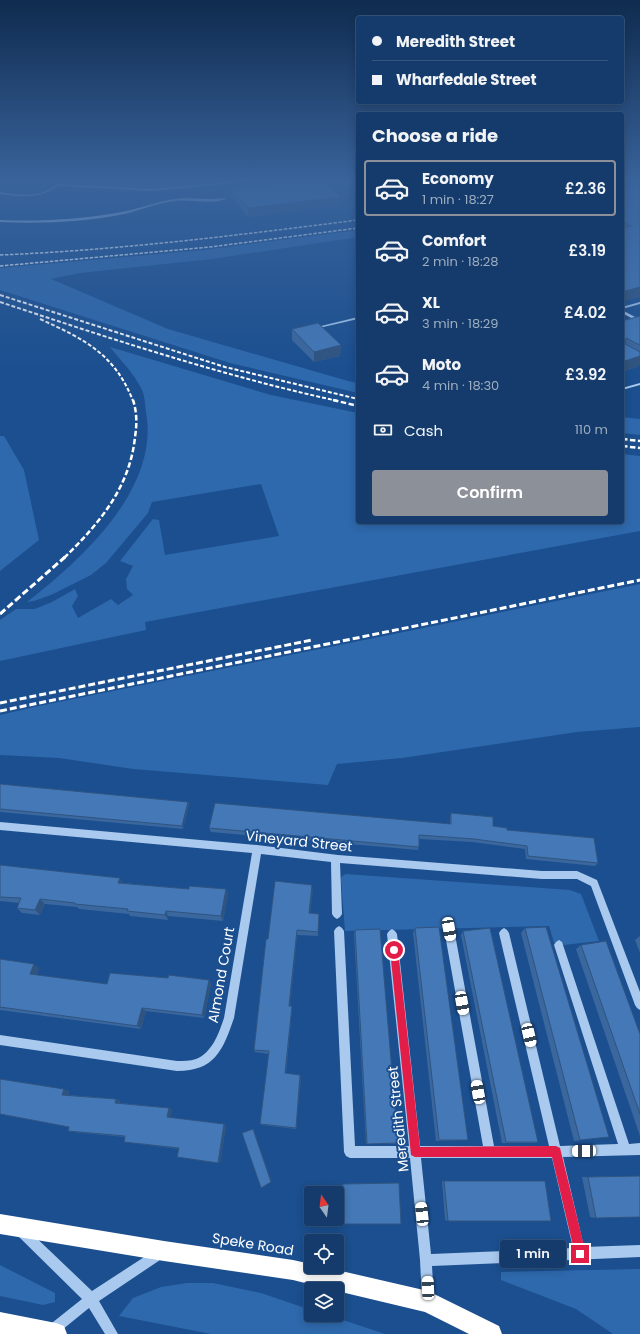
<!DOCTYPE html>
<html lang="en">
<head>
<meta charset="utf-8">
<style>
  :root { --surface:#143b6b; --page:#214673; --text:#f1f3f6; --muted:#9dadc1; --line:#33557e; --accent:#8c9099 }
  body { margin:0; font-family:Poppins,sans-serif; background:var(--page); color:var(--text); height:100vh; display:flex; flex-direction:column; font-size:15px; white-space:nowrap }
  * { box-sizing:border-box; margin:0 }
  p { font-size:13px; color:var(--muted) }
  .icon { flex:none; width:22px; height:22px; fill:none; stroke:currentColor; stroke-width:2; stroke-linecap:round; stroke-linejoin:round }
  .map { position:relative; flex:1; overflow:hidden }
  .details { position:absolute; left:356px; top:112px; width:268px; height:412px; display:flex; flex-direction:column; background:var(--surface); border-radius:4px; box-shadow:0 2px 10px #0003,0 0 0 1px var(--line) }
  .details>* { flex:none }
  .hud { position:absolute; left:356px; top:16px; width:268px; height:88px; border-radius:4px; box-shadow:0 2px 10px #0003,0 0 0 1px var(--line); display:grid; align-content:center; height:88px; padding:0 16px; background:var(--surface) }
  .needle { width:26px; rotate:346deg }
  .tools { position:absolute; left:304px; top:1186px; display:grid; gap:8px }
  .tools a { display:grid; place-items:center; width:40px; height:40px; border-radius:4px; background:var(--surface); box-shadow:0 2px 10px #0003,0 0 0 1px var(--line); font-size:20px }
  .end { position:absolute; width:18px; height:18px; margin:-9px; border:5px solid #e11d48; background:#fff; box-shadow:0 0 0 2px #fff }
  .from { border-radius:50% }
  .bubble { position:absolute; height:28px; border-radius:4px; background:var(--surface); box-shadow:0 2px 10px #0003,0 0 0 1px var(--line); font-size:13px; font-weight:600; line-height:28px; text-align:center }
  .car { position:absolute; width:12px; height:24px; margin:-12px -6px; border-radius:5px; box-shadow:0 0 3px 1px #0007; background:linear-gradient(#fff 24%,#345 0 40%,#fff 0 76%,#345 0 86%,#fff 0) }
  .hud b { display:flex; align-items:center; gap:14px; height:38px; font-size:15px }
  .hud b+b { border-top:1px solid var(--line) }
  .hud i { width:10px; height:10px; background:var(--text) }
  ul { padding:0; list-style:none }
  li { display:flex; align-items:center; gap:12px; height:56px; margin:0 8px 6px; padding:0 8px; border:2px solid transparent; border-radius:4px }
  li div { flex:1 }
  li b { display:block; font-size:15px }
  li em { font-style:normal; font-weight:600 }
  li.active { border-color:var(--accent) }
  li>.icon { width:36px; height:36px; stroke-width:1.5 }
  h2 { padding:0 16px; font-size:18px; line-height:48px }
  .pay { display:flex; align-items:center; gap:10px; height:44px; padding:0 16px; font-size:15px }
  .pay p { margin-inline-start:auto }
  .action { display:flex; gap:8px; margin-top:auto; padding:8px 16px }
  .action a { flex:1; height:46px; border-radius:4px; background:var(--accent); color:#fff; font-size:16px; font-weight:600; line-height:46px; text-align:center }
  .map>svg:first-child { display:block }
</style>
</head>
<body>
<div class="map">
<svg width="640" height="1334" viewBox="0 0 640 1334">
  <rect width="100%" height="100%" fill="#1b4f8f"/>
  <!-- green -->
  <g fill="#2e69ad">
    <polygon points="100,181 244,181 152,190 94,187"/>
    <polygon points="358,230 358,237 212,259 80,273 51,279 168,329 348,381 358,383 358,393 230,363 0,290 0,268 205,250"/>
    <path d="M110,347L271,395L358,413V522H622V454L640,456V531L145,622L146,630L0,661V620L16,609H35L52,602L75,589L78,596L72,606L78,618L111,599L118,605L133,595L127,589L126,579L133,566L120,561L153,519L159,520L165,555L279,536L261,484L152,502L148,513L106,563L91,575L51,595L34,601L27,602C81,560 160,489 146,412C145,405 145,395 141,388C133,372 121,361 110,347Z"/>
    <polygon points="622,417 640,419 640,435 622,433"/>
    <polygon points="0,436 4,436 24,470 39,540 0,571"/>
    <polygon points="640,584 640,727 577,732 402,758 337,764 328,785 133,769 59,758 0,755 0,715 34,707"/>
    <polygon points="346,874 570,890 581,894 599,941 555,946 549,926 345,931 341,879 342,876"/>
    <polygon points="0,1265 55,1293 55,1302 43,1305 0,1296"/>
    <polygon points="640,1269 640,1334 613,1334 576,1309 501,1280 501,1272"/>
    <polygon points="187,1283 213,1283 261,1293 311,1310 311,1315 328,1315 385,1334 211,1334 119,1316 133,1298 161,1287"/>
  </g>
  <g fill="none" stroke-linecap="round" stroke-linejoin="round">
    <!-- minor -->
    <g fill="#a9c9ee" fill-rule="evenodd">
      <path d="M237,181H253L152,191L58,186C40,199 21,197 0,194V192C14,194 30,197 44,192C50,189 55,185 60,182L61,183L60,184L152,189Z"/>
      <path d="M185,198L211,199L224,198L226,199C211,205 190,199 174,201C157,203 141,210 124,214C84,222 41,224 0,222V220C41,222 82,219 122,212C143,208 163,199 185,198Z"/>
      <polygon points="640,302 640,304 622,309 622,307"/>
      <polygon points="622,310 637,318 638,319 635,320 622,313"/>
      <polygon points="358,317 358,319 319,328 317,327"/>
      <polygon points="640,383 640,385 622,390 622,388"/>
      <path d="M0,822L257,845L338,855L542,871H577L597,880L640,992V1010L637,1008L635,1005L591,886L577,879H542L340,863L342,914L340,917L337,919L334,917L332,914L331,862L261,854L234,1018C223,1050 215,1071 177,1071L0,1045V1035L177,1061C183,1061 190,1061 196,1059C212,1053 219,1033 224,1018L252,853L0,830Z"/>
      <path d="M449,924L452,926L454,929L494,1146H549L499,933L501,930L504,928L507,930L509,933L560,1146L618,1144L554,945L556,942L559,940L562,942L629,1144L640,1143V1155L563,1157L584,1247L640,1245V1257L432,1266L434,1300L432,1304L428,1306L424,1304L422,1300L420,1260L410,1158H350L346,1156L344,1152L334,931L336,928L339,926L342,928L344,931L355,1146H409L387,934L389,931L392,929L395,931L397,934L420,1146H483L444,929L446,926ZM421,1158H552L573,1248L431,1254Z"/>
      <polygon points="22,1226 26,1228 92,1291 155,1250 159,1248 163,1250 165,1254 163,1258 99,1301 118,1334 105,1334 89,1308 57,1334 41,1334 43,1330 82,1299 18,1236 16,1232 18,1228"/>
    </g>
    <!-- highway -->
    <g fill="#fff" fill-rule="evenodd">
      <polygon points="0,1214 164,1241 293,1260 311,1264 311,1267 324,1267 428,1291 499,1326 502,1334 469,1334 425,1312 337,1291 337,1289 329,1289 293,1280 164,1261 0,1234"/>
      <polygon points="0,1312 56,1323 64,1326 67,1334 0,1334"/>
    </g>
    <!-- rail-far3 -->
    <g stroke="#fff" stroke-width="1.5" stroke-dasharray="3.5 1.5" stroke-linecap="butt">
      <path d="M0,255C120,250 239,235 358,220"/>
      <polyline points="0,266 210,247 358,228"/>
    </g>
    <!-- rail-far2 -->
    <g stroke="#fff" stroke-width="2" stroke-dasharray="4 2" stroke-linecap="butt">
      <polyline points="0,295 225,367 358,399"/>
      <path d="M0,302C112,339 223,376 338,401"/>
      <path d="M40,319C84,339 115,354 133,401"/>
    </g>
    <!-- rail-far1 -->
    <g stroke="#fff" stroke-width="2.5" stroke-dasharray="5.5 2.5" stroke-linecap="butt">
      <polyline points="333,400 358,406"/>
      <polyline points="622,439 640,441"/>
      <polyline points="622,446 640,448"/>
      <path d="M64,558C99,524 130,487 135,437C137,425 137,412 133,400"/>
    </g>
    <!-- rail -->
    <g stroke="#fff" stroke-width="3" stroke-dasharray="7 3" stroke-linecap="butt">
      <polyline points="0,614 65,557"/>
      <polyline points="0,703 312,640"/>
      <polyline points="0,711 640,580"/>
    </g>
  </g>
  <!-- wall -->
  <g fill="#3a679d">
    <polygon points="268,181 324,181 340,205 248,217 232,197 231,188 271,184"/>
    <polygon points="640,184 622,302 622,188"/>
    <polygon points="640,316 640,364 637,367 622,372 622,321"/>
    <polygon points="292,329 341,345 340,356 314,362 292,340"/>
    <polygon points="0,784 188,802 189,805 183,829 0,812"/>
    <polygon points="451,813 507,830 598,863 595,866 526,859 525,849 472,842 419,839 419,847 418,850 211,832 209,828 450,824 450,817"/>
    <polygon points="0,865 123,883 189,889 226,889 228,894 223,921 168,916 168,920 130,916 129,914 79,909 77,907 45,904 40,915 22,913 17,908 19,903 0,901"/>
    <polygon points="313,890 310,913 319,914 318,936 297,935 290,1006 292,1009 286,1073 300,1075 301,1077 296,1129 262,1125 260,1124 269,1054 255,1052 254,1050 268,939"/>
    <polygon points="415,928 468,1140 465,1140 436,1141 413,933"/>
    <polygon points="525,928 609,1137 574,1141 521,933"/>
    <polygon points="355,930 398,1143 396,1144 366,1144 354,934"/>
    <polygon points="463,931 538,1142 534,1143 502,1143 461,935"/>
    <polygon points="640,936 640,953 635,940"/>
    <polygon points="581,945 640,1034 640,1136 576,949"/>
    <polygon points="0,959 39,968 37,975 107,984 168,978 209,980 211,984 204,1018 146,1011 141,1029 0,1010"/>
    <polygon points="69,1091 68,1095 116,1099 120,1101 120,1103 169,1108 172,1110 170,1118 224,1124 226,1126 220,1163 177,1157 179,1149 124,1142 125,1137 73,1132 68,1131 69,1127 0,1114"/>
    <polygon points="640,1176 596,1218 590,1217 582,1177"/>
    <polygon points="442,1181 545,1181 448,1221 445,1220"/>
    <polygon points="399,1183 343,1224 343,1223 342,1184"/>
  </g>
  <!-- shaded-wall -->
  <g fill="#305480">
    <polygon points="340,197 340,205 248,217 248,208"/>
    <polygon points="640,287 640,297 622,302 622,292"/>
    <polygon points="341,345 340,356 314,362 314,352"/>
    <polygon points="640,356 640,364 637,367 622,372 622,362"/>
    <polygon points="188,802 189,805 183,829 182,826"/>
    <polygon points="120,878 123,883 118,883"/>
    <polygon points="312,885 313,890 310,918 309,913"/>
    <polygon points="226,889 228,894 223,921 221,916"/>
    <polygon points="40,899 45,904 40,915 35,910"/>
    <polygon points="166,911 168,916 168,920 165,915"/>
    <polygon points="297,930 297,935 290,1009 289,1006"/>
    <polygon points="34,964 39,968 36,978 30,974"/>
    <polygon points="209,980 211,984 204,1018 202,1015"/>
    <polygon points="292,1006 292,1009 285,1076 285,1073"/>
    <polygon points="142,1008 146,1011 141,1029 137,1026"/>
    <polygon points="300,1075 301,1077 296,1129 296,1128"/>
    <polygon points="64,1089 69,1091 67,1096 62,1095"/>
    <polygon points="116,1099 120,1101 119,1104 115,1103"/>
    <polygon points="169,1108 172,1110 170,1119 167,1117"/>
    <polygon points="224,1124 226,1126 220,1163 218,1163"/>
    <polygon points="253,1129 254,1130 272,1182 261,1188"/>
  </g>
  <!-- building -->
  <g fill="#4478b7" stroke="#305480">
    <polygon points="277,181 324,181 340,197 248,208 231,188 279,183"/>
    <polygon points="640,184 640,287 622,292 622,228 632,226 622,221 622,188"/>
    <polygon points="640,316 640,345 626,338 625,344 640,352 640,356 622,362 622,321"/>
    <polygon points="318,323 341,345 314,352 292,329"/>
    <polygon points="0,784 188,802 182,826 0,809"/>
    <polygon points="215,803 451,824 451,813 493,817 493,826 507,828 507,830 594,838 598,863 528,856 527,846 474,839 419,835 419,847 209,828"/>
    <polygon points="0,865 120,878 118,883 189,889 189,886 226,889 221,916 166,911 165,915 127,911 128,909 75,904 75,903 40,899 35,910 17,908 21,898 0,897"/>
    <polygon points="275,881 312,885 309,913 319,914 318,932 297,930 289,1006 292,1006 285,1073 300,1075 296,1128 260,1124 269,1051 254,1050 266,939 268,939"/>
    <polygon points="439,927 468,1140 439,1140 415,928"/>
    <polygon points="546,927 609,1137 580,1140 525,928"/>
    <polygon points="490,928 538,1142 506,1142 463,931"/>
    <polygon points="380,929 398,1143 367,1144 355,930"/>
    <polygon points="606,941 640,1034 640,1114 581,945"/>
    <polygon points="0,959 34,964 30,974 107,984 110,973 168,978 169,975 209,980 202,1015 142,1008 137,1026 0,1007"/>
    <polygon points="0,1079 64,1089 62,1095 116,1099 115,1103 169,1108 167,1117 224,1124 218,1163 177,1157 179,1148 124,1142 125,1136 68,1131 69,1127 0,1114"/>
    <polygon points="253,1129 271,1182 261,1188 242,1133"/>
    <polygon points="640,1176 640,1217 596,1218 588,1177"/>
    <polygon points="444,1181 545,1181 551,1221 448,1221"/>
    <polygon points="399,1183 401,1224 343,1224 343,1184"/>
  </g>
  <!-- sky -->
  <linearGradient id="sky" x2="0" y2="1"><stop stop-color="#0f2b4f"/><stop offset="0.49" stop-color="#39639b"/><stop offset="1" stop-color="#39639b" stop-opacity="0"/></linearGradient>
  <rect width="640" height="368" fill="url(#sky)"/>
  <!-- route -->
  <polygon fill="#e11d48" points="394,945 397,947 398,950 420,1147 556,1146 560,1148 586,1254 584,1258 580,1260 576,1258 575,1254 552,1157 415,1157 411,1155 390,950 391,947"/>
  <g text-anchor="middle" stroke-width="4" stroke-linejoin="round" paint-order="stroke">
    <!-- near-street labels -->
    <g font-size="14" fill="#fff" stroke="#1b4f8f">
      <text transform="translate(299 841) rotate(6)" y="5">Vineyard Street</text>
      <text transform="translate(221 975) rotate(-80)" y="5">Almond Court</text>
      <text transform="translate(398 1119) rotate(-96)" y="5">Meredith Street</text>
      <text transform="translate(253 1244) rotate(9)" y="5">Speke Road</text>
    </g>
  </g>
</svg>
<div class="tools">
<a><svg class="needle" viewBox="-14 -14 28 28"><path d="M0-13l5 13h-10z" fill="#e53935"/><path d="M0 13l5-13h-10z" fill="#9dadc1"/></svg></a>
<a><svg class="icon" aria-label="locate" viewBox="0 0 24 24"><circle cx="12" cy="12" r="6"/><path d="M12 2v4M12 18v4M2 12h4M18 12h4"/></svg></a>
<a><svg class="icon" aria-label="layers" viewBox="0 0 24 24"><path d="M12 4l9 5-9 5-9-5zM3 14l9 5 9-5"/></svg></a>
</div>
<i class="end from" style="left:394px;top:950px"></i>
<i class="end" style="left:580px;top:1254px"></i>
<div class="bubble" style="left:500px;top:1240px;width:66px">1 min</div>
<i class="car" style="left:449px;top:929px;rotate:170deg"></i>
<i class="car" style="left:462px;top:1003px;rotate:170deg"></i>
<i class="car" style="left:529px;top:1035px;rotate:167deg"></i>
<i class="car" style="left:478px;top:1092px;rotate:350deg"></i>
<i class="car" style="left:584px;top:1151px;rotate:269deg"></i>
<i class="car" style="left:422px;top:1214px;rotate:354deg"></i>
<i class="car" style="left:428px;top:1288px;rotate:358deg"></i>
<div class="hud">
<b><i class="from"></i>Meredith Street</b>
<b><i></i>Wharfedale Street</b>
</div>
<section class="details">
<h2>Choose a ride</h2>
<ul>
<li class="active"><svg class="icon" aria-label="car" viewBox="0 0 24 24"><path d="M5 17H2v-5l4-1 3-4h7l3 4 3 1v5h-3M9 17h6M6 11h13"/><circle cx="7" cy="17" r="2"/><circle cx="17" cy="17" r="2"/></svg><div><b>Economy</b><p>1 min · 18:27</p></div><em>£2.36</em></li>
<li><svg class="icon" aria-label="car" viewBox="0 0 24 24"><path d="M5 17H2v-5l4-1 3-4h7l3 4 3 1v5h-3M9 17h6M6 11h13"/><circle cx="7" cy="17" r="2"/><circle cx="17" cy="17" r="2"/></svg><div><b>Comfort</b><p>2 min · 18:28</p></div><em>£3.19</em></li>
<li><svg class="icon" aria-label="car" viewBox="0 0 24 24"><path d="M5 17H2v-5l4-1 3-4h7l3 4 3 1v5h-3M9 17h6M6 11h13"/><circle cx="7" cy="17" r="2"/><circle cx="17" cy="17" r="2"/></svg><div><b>XL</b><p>3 min · 18:29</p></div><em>£4.02</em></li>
<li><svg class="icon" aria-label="car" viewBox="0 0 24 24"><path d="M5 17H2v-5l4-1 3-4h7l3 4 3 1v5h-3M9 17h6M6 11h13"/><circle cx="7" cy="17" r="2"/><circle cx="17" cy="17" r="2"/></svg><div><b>Moto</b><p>4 min · 18:30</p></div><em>£3.92</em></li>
</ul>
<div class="pay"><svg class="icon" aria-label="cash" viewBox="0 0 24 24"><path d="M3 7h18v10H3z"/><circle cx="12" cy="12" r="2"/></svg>Cash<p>110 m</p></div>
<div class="action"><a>Confirm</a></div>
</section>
</div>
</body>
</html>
